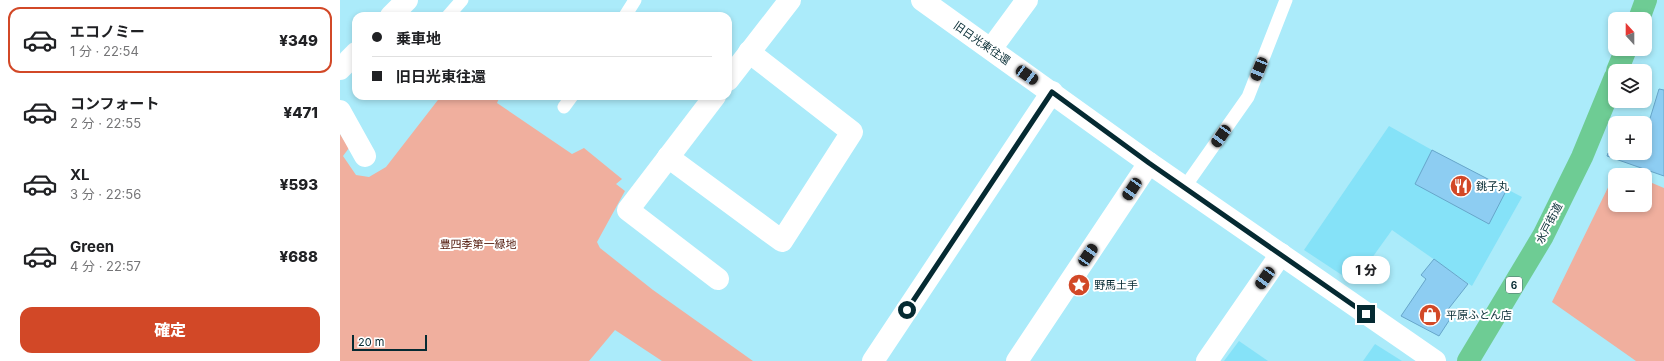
<!DOCTYPE html>
<html lang="ja">
<head>
<meta charset="utf-8">
<style>
  :root { --surface:#fff; --page:#f6f6f6; --text:#202124; --muted:#757577; --line:#e0e0e0; --accent:#d24827 }
  body { margin:0; font-family:Inter,"Noto Sans JP",sans-serif; background:var(--page); color:var(--text); height:100vh; display:flex; flex-direction:column; font-size:15px; white-space:nowrap }
  * { box-sizing:border-box; margin:0 }
  p { font-size:13px; color:var(--muted) }
  .icon { flex:none; width:22px; height:22px; fill:none; stroke:currentColor; stroke-width:2; stroke-linecap:round; stroke-linejoin:round }
  .map { position:relative; flex:1; overflow:hidden }
  .drawer { display:flex; flex-direction:column; background:var(--surface); width:340px }
  .drawer>* { flex:none }
  .hud { position:absolute; left:12px; top:12px; width:380px; height:88px; border-radius:12px; box-shadow:0 2px 6px #0003; display:grid; align-content:center; height:88px; padding:0 20px; background:var(--surface) }
  .needle { width:26px; rotate:339deg }
  .tools { position:absolute; left:1268px; top:12px; display:grid; gap:8px }
  .tools a { display:grid; place-items:center; width:44px; height:44px; border-radius:8px; background:var(--surface); box-shadow:0 2px 6px #0003; font-size:20px }
  .scale { position:absolute; left:12px; bottom:10px; width:75px; box-sizing:border-box; padding-left:4px; border:2px solid #052a32; border-top:0; font-size:11px; line-height:14px; white-space:nowrap; color:#052a32; -webkit-text-stroke:3px #fff; paint-order:stroke }
  .end { position:absolute; width:18px; height:18px; margin:-9px; border:5px solid #052a32; background:#fff; box-shadow:0 0 0 2px #fff }
  .from { border-radius:50% }
  .bubble { position:absolute; height:28px; border-radius:12px; background:var(--surface); box-shadow:0 2px 6px #0003; font-size:13px; font-weight:800; line-height:28px; text-align:center }
  .car { position:absolute; width:12px; height:24px; margin:-12px -6px; border-radius:5px; box-shadow:0 0 3px 1px #0007; background:linear-gradient(#222 24%,#8ab4d8 0 40%,#222 0 76%,#8ab4d8 0 86%,#222 0) }
  .hud b { display:flex; align-items:center; gap:14px; height:38px; font-size:15px }
  .hud b+b { border-top:1px solid var(--line) }
  .hud i { width:10px; height:10px; background:var(--text) }
  ul { padding:7px 0 0; list-style:none }
  li { display:flex; align-items:center; gap:12px; height:66px; margin:0 8px 6px; padding:0 12px; border:2px solid transparent; border-radius:12px }
  li div { flex:1 }
  li b { display:block; font-size:15px }
  li em { font-style:normal; font-weight:800 }
  li.current { border-color:var(--accent) }
  li>.icon { width:36px; height:36px; stroke-width:1.5 }
  .action { display:flex; gap:8px; margin-top:auto; padding:8px 20px }
  .action a { flex:1; height:46px; border-radius:12px; background:var(--accent); color:#fff; font-size:16px; font-weight:800; line-height:46px; text-align:center }
  main { display:flex; flex:1; min-height:0 }
  .map>svg:first-child { display:block }
</style>
</head>
<body>
<main>
<section class="drawer">
<ul>
<li class="current"><svg class="icon" aria-label="car" viewBox="0 0 24 24"><path d="M5 17H2v-5l4-1 3-4h7l3 4 3 1v5h-3M9 17h6M6 11h13"/><circle cx="7" cy="17" r="2"/><circle cx="17" cy="17" r="2"/></svg><div><b>エコノミー</b><p>1 分 · 22:54</p></div><em>¥349</em></li>
<li><svg class="icon" aria-label="car" viewBox="0 0 24 24"><path d="M5 17H2v-5l4-1 3-4h7l3 4 3 1v5h-3M9 17h6M6 11h13"/><circle cx="7" cy="17" r="2"/><circle cx="17" cy="17" r="2"/></svg><div><b>コンフォート</b><p>2 分 · 22:55</p></div><em>¥471</em></li>
<li><svg class="icon" aria-label="car" viewBox="0 0 24 24"><path d="M5 17H2v-5l4-1 3-4h7l3 4 3 1v5h-3M9 17h6M6 11h13"/><circle cx="7" cy="17" r="2"/><circle cx="17" cy="17" r="2"/></svg><div><b>XL</b><p>3 分 · 22:56</p></div><em>¥593</em></li>
<li><svg class="icon" aria-label="car" viewBox="0 0 24 24"><path d="M5 17H2v-5l4-1 3-4h7l3 4 3 1v5h-3M9 17h6M6 11h13"/><circle cx="7" cy="17" r="2"/><circle cx="17" cy="17" r="2"/></svg><div><b>Green</b><p>4 分 · 22:57</p></div><em>¥688</em></li>
</ul>
<div class="action"><a>確定</a></div>
</section>
<div class="map">
<svg width="1324" height="361" viewBox="0 0 1324 361">
  <rect width="100%" height="100%" fill="#abebfa"/>
  <!-- built -->
  <g fill="#85e2f8">
    <polygon points="1049,126 1092,150 1182,197 1132,286 1052,230 1014,283 964,250"/>
    <polygon points="899,341 928,361 884,361"/>
    <polygon points="1035,344 1062,361 1023,361"/>
  </g>
  <!-- green -->
  <g fill="#f0af9e">
    <polygon points="101,96 160,96 157,103 232,154 244,148 282,179 276,184 285,191 257,242 260,248 313,290 413,361 322,361 275,330 249,361 0,361 0,134 9,148 3,156 16,175 29,177 46,167"/>
    <polygon points="1277,169 1291,175 1275,175 1275,205 1305,205 1305,180 1324,188 1324,361 1296,361 1212,302"/>
  </g>
  <!-- building -->
  <g fill="#8dcdf2" stroke="#67a6ca">
    <polygon points="1319,89 1324,90 1324,176 1267,156 1268,153 1305,153 1305,135"/>
    <polygon points="1092,150 1167,189 1149,224 1075,184"/>
    <polygon points="1094,259 1128,284 1106,312 1112,316 1099,336 1061,316 1086,279 1081,275"/>
  </g>
  <g fill="none" stroke-linecap="round" stroke-linejoin="round">
    <!-- service -->
    <g stroke="#fff" stroke-width="13">
      <polyline points="108,16 122,0"/>
      <polyline points="285,16 295,0"/>
      <polyline points="224,107 232,96"/>
      <polyline points="844,188 908,97 946,0"/>
    </g>
    <!-- minor -->
    <g stroke="#fff" stroke-width="22">
      <polyline points="51,16 67,0"/>
      <polyline points="651,49 687,0"/>
      <polyline points="0,69 16,53"/>
      <polyline points="388,80 450,0"/>
      <polyline points="375,96 288,210 378,279"/>
      <polyline points="0,111 25,156"/>
      <polyline points="328,157 442,241 512,132 409,52"/>
      <polyline points="533,361 712,92"/>
      <polyline points="677,361 809,163"/>
      <polyline points="867,361 941,254"/>
    </g>
    <!-- tertiary -->
    <polyline stroke="#fff" stroke-width="22" points="582,0 809,163 1095,361"/>
    <!-- trunk -->
    <g stroke="#6ecc94" stroke-width="22">
      <polyline points="1299,19 1306,0"/>
      <polyline points="1277,71 1286,49"/>
      <polyline points="1128,361 1203,236 1242,157 1275,77"/>
    </g>
  </g>
  <g fill="none" stroke-linecap="round" stroke-linejoin="round">
    <!-- route -->
    <polyline stroke="#052a32" stroke-width="5" points="567,310 712,92 809,163 1026,314"/>
  </g>
  <!-- icons -->
  <defs>
    <g id="restaurant-disc" transform="scale(1.15)"><circle r="9.5" fill="#d24827" stroke="#fff"/><path d="M-5-6h1v4h1v-4h1v4h1v-4h1v5L-1.5 .5V6h-2V.5L-5-1ZM5-6V6H3V1.5H1.5Q1.5-4 5-6Z" fill="#fff"/></g>
    <g id="sight-disc" transform="scale(1.15)"><circle r="9.5" fill="#d24827" stroke="#fff"/><path d="M0-6L1.8-2.2L6-1.7L2.9 1.2L3.7 5.4L0 3.3L-3.7 5.4L-2.9 1.2L-6-1.7L-1.8-2.2Z" fill="#fff"/></g>
    <g id="shop-disc" transform="scale(1.15)"><circle r="9.5" fill="#d24827" stroke="#fff"/><path d="M-5-2.5h2.3a2.7 3.5 0 0 1 5.4 0H5L5.5 6h-11ZM-1.5-2.5h3a1.5 2.3 0 0 0-3 0Z" fill="#fff"/></g>
  </defs>
  <g fill-rule="evenodd">
    <use href="#restaurant-disc" x="1121" y="186"/>
    <use href="#sight-disc" x="739" y="285"/>
    <use href="#shop-disc" x="1090" y="315"/>
  </g>
  <g text-anchor="middle" stroke-width="4" stroke-linejoin="round" paint-order="stroke">
    <!-- shield labels -->
    <rect fill="#fff" stroke="#506a70" stroke-width="1" x="1166" y="277" width="16" height="16" rx="3"/>
    <g font-size="10" font-weight="bold" fill="#052a32">
      <text x="1174" y="289">6</text>
    </g>
    <!-- street labels -->
    <g font-size="11" fill="#052a32" stroke="#fff">
      <text transform="translate(642 43) rotate(35)" y="4">旧日光東往還</text>
      <text transform="translate(1209 223) rotate(-63)" y="4">水戸街道</text>
    </g>
    <!-- poi labels -->
    <g font-size="11" fill="#052a32" stroke="#fff" text-anchor="start">
      <text x="1136" y="190">銚子丸</text>
      <text x="754" y="289">野馬土手</text>
      <text x="1106" y="319">平原ふとん店</text>
    </g>
    <!-- park labels -->
    <g font-size="11" fill="#501608" stroke="#fff">
      <text x="138" y="248">豊四季第一緑地</text>
    </g>
  </g>
</svg>
<div class="tools">
<a><svg class="needle" viewBox="-14 -14 28 28"><path d="M0-13l5 13h-10z" fill="#e53935"/><path d="M0 13l5-13h-10z" fill="#757577"/></svg></a>
<a><svg class="icon" aria-label="layers" viewBox="0 0 24 24"><path d="M12 4l9 5-9 5-9-5zM3 14l9 5 9-5"/></svg></a>
<a>+</a>
<a>−</a>
</div>
<div class="scale">20 m</div>
<i class="end from" style="left:567px;top:310px"></i>
<i class="end" style="left:1026px;top:314px"></i>
<div class="bubble" style="left:1002px;top:256px;width:48px">1 分</div>
<i class="car" style="left:919px;top:69px;rotate:202deg"></i>
<i class="car" style="left:687px;top:75px;rotate:125deg"></i>
<i class="car" style="left:881px;top:136px;rotate:215deg"></i>
<i class="car" style="left:792px;top:189px;rotate:214deg"></i>
<i class="car" style="left:748px;top:255px;rotate:34deg"></i>
<i class="car" style="left:925px;top:278px;rotate:215deg"></i>
<div class="hud">
<b><i class="from"></i>乗車地</b>
<b><i></i>旧日光東往還</b>
</div>
</div>
</main>
</body>
</html>
